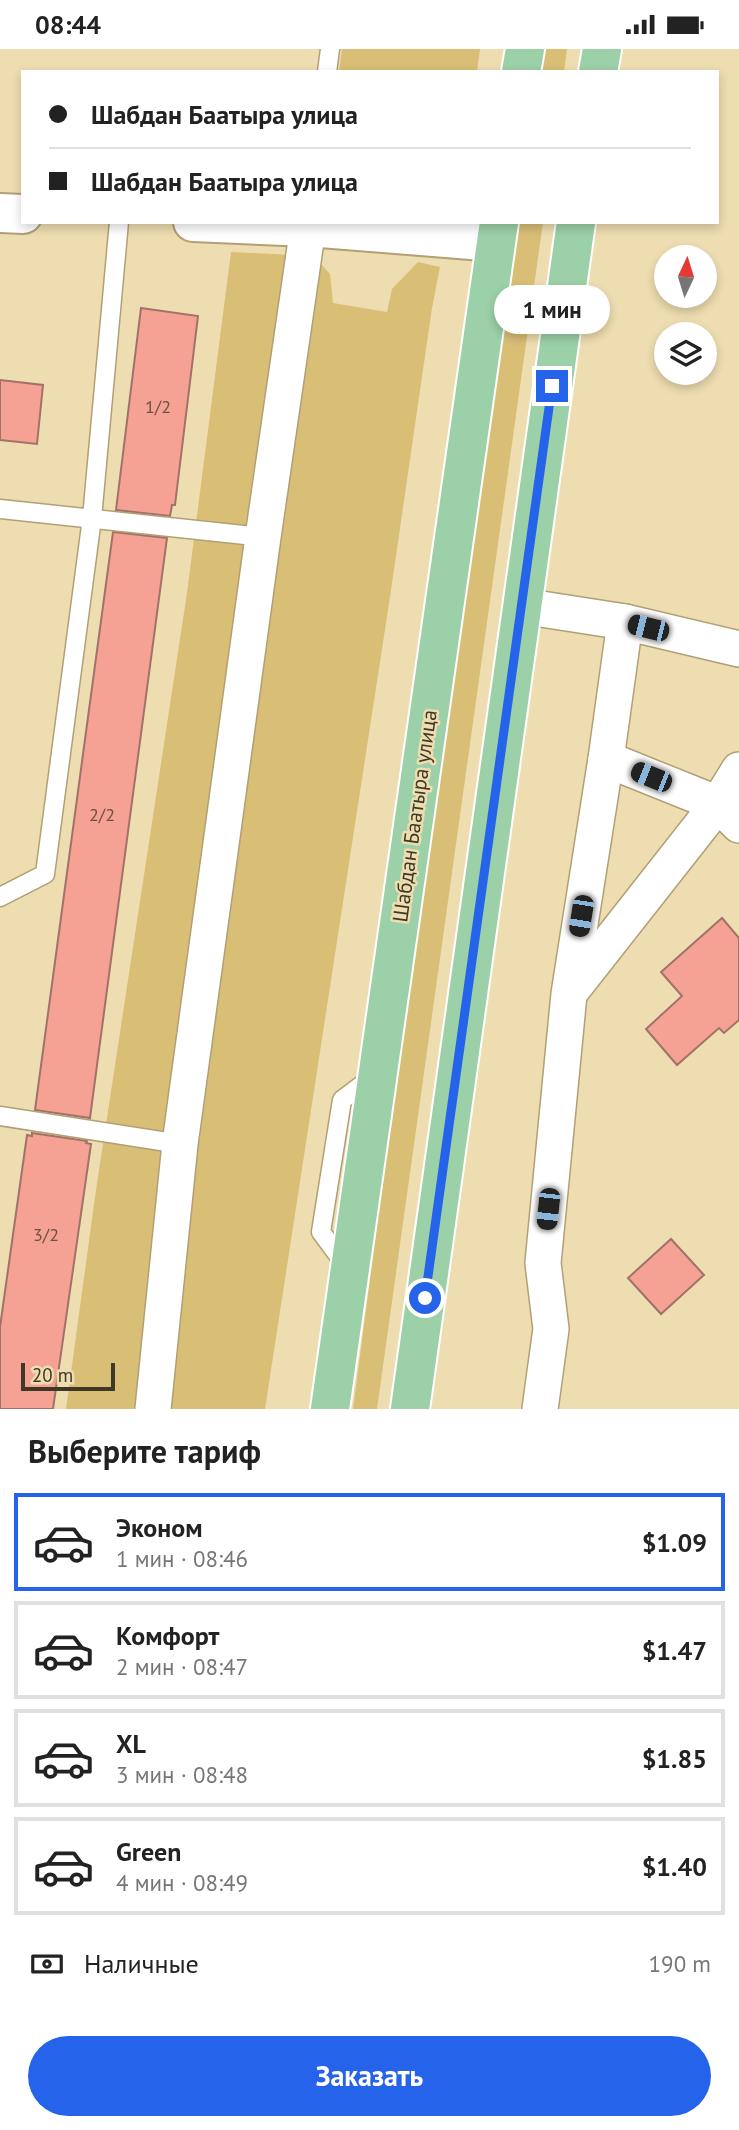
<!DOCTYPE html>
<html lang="ru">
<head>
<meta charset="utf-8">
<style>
  :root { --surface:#fff; --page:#f6f6f6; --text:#222; --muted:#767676; --line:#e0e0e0; --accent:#2563eb }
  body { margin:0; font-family:"PT Sans",sans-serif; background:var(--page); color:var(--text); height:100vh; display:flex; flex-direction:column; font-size:26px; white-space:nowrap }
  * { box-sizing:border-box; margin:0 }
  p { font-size:23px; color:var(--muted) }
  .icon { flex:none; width:38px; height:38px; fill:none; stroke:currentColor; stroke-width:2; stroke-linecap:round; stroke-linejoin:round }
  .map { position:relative; height:1360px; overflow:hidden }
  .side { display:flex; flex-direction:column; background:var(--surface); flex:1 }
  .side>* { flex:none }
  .top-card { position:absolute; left:21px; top:21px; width:698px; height:154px; border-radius:0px; box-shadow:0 4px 10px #0003; display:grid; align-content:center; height:154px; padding:0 28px; background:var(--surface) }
  .needle { width:46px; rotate:4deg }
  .buttons { position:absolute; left:654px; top:196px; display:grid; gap:14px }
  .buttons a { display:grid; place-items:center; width:63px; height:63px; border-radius:50%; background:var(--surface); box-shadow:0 4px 10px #0003; font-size:35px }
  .scale { position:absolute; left:21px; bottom:18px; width:94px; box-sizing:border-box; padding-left:7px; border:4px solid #3f3826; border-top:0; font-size:19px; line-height:24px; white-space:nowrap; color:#3f3826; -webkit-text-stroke:5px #eeddb0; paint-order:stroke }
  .end { position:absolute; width:32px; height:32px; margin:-16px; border:9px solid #2563eb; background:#fff; box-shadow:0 0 0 4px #fff }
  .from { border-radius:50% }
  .bubble { position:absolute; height:49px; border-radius:24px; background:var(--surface); box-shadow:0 4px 10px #0003; font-size:23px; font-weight:600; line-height:49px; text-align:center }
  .car { position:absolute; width:21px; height:42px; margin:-21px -10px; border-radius:9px; box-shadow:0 0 5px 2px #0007; background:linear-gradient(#222 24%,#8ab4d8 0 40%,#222 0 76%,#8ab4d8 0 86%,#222 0) }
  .top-card b { display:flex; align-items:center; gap:24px; height:66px; font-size:26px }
  .top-card b+b { border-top:2px solid var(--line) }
  .top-card i { width:18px; height:18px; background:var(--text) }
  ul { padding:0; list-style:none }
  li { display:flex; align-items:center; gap:21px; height:98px; margin:0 14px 10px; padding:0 14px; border:4px solid var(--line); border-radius:0px }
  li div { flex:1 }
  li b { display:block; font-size:26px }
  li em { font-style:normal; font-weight:600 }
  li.selected { border-color:var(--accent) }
  li>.icon { width:63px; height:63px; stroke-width:1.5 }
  h2 { padding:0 28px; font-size:32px; line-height:84px }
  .pay { display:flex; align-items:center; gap:18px; height:77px; padding:0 28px; font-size:26px }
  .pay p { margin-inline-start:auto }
  .cta { display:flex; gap:14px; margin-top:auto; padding:14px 28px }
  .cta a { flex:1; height:80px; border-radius:42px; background:var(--accent); color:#fff; font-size:28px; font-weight:600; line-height:80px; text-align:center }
  .status { display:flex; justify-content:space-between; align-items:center; height:49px; padding:0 35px; background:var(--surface); direction:ltr }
  .status svg { height:19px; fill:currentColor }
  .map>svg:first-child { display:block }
</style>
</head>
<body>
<div class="status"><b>08:44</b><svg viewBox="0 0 49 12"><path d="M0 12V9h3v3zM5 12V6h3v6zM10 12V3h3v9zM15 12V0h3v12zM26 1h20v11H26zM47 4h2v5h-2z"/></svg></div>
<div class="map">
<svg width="739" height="1360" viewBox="0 0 739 1360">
  <rect width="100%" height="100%" fill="#eeddb0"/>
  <!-- green -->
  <g fill="#d9be76">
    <polygon points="342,0 480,0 477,23 339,23"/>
    <polygon points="539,0 567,0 564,23 536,23"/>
    <polygon points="514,173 543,173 377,1360 353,1360 457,565"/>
    <polygon points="231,203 314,207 330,225 333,254 387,263 392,240 418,213 440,218 432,259 390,548 265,1360 66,1360 96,1141 187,544"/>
  </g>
  <!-- building -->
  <g fill="#f5a194" stroke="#a1726a" stroke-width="2">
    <polygon points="141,259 198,267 175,456 172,456 170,467 116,461"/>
    <polygon points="0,331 43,336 37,395 0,391"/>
    <polygon points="113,483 167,489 90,1069 35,1061"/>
    <polygon points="722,869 739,889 739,971 724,984 719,979 677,1016 646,980 682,947 661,923"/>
    <polygon points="32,1084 87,1092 86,1094 91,1095 53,1360 0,1360 0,1278 27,1086 32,1087"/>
    <polygon points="671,1190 704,1226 661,1265 628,1229"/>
  </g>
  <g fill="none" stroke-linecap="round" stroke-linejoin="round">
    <!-- service casing -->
    <g stroke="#b1a075" stroke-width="21">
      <g id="service">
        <polyline points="327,23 330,0"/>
        <polyline points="0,460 263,488"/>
        <polyline points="0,848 45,825 92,469 119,173"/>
        <polyline points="0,1067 180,1095"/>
        <polyline points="347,1218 321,1183 342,1051 374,1027"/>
      </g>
    </g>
    <!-- minor casing -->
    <g stroke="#b1a075" stroke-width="38">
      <g id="minor">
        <polyline points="522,557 625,573 739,600"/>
        <polyline points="606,710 718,755 739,776"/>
        <polyline points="571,942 718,755 739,721"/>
        <polyline points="153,1360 180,1095 263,488 308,178"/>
        <polyline points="540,1360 551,1280 543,1214 569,945 606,710 625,573"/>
      </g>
    </g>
    <!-- tertiary casing -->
    <g stroke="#b1a075" stroke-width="42">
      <g id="tertiary">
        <polyline points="0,164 23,165"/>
        <polyline points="193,173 308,178 496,193"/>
      </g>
    </g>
    <!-- primary casing -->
    <g stroke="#fff" stroke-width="42">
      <g id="primary">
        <polyline points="521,23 525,0"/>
        <polyline points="598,23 602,0"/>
        <polyline points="330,1360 499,173"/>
        <polyline points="410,1360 576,173"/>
      </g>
    </g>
    <!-- service -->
    <use href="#service" stroke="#fff" stroke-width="18"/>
    <!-- minor -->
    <use href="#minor" stroke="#fff" stroke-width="35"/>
    <!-- tertiary -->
    <use href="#tertiary" stroke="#fff" stroke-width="38"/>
    <!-- primary -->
    <use href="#primary" stroke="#9cd0a8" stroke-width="38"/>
  </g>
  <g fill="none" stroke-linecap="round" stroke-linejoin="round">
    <!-- route -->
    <polyline stroke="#2563eb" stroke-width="9" points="425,1249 552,337"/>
  </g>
  <g text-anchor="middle" stroke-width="5" stroke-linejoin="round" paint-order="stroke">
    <!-- number labels -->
    <g font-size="18" fill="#6c5242">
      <text x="158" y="364">1/2</text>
      <text x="102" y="772">2/2</text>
      <text x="46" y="1192">3/2</text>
    </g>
    <!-- street labels -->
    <g font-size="21" fill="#3f3826" stroke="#eeddb0">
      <text transform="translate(415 767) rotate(-82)" y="7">Шабдан Баатыра улица</text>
    </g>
  </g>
</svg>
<div class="buttons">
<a><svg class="needle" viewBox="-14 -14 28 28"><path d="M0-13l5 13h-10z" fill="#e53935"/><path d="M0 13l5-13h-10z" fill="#767676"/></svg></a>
<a><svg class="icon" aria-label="layers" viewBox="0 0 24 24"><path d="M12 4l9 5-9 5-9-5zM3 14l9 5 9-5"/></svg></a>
</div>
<div class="scale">20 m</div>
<i class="end from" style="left:425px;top:1249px"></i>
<i class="end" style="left:552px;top:337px"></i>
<div class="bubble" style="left:494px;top:236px;width:116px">1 мин</div>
<i class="car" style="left:648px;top:579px;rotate:284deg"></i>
<i class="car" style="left:651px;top:728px;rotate:292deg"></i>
<i class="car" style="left:581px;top:867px;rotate:189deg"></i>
<i class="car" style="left:548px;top:1160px;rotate:186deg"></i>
<div class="top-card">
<b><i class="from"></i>Шабдан Баатыра улица</b>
<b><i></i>Шабдан Баатыра улица</b>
</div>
</div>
<section class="side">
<h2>Выберите тариф</h2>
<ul>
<li class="selected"><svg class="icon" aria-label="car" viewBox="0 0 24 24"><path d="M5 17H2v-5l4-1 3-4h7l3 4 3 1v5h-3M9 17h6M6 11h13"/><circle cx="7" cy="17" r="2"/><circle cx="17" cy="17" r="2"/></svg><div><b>Эконом</b><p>1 мин · 08:46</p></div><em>$1.09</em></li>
<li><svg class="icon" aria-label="car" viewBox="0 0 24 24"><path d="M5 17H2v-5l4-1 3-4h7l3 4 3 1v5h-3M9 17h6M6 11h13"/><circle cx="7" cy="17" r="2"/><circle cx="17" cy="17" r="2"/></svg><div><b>Комфорт</b><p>2 мин · 08:47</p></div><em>$1.47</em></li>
<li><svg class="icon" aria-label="car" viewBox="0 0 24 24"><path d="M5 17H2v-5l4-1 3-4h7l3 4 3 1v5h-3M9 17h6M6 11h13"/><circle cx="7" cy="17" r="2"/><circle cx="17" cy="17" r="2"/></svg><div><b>XL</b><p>3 мин · 08:48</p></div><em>$1.85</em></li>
<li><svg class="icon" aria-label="car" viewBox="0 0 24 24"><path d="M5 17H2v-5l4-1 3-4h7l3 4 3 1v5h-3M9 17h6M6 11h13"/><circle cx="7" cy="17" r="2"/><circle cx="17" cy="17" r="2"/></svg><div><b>Green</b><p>4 мин · 08:49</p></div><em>$1.40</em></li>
</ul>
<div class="pay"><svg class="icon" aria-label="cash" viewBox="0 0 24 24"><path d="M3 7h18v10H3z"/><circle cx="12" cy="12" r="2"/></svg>Наличные<p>190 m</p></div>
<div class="cta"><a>Заказать</a></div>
</section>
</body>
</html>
